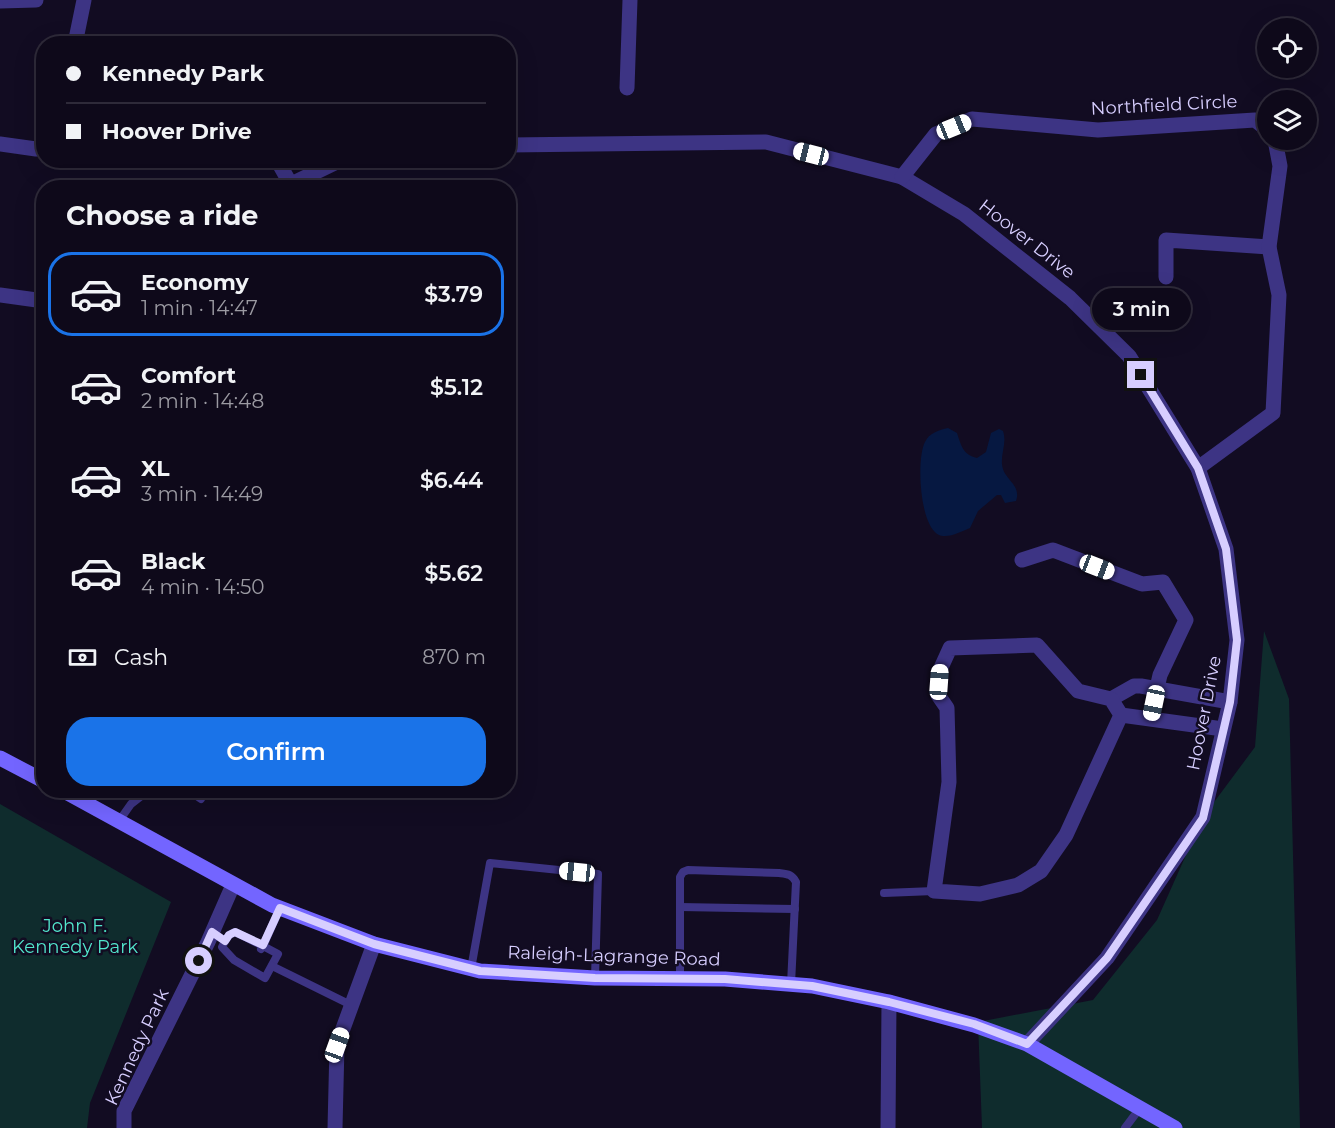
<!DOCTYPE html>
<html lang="en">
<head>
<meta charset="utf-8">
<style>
  :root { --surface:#0e091a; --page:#171223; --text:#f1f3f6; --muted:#9b9aa2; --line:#2e2a39; --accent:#1a73e8 }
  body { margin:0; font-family:Montserrat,sans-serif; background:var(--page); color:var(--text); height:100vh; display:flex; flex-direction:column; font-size:22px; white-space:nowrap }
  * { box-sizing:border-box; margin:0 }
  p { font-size:20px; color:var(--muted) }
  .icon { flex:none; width:33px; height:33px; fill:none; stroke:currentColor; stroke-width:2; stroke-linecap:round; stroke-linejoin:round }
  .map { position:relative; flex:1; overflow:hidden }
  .drawer { position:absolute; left:36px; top:180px; width:480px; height:618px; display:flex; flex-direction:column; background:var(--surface); border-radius:24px; box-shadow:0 6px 24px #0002,0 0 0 2px var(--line) }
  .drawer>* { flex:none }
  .banner { position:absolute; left:36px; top:36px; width:480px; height:132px; border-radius:24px; box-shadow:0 6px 24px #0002,0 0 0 2px var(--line); display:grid; align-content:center; height:132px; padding:0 30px; background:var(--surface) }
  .controls { position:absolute; left:1257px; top:18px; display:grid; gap:12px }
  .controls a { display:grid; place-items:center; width:60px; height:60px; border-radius:50%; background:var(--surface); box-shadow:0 6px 24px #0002,0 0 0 2px var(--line); font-size:30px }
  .end { position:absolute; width:27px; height:27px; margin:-14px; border:8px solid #d7ceff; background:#111; box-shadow:0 0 0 3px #111 }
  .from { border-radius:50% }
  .bubble { position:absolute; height:42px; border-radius:21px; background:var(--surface); box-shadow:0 6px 24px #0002,0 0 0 2px var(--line); font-size:20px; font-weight:600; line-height:42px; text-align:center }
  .car { position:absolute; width:18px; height:36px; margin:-18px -9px; border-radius:8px; box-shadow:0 0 4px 2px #0007; background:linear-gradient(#fff 24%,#345 0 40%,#fff 0 76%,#345 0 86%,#fff 0) }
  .banner b { display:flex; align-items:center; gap:21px; height:57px; font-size:22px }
  .banner b+b { border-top:2px solid var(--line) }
  .banner i { width:15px; height:15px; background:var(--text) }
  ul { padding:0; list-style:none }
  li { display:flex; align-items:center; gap:18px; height:84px; margin:0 12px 9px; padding:0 18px; border:3px solid transparent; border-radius:24px }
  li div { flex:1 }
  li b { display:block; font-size:22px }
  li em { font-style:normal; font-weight:600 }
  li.selected { border-color:var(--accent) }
  li>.icon { width:54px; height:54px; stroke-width:1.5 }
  h2 { padding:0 30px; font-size:27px; line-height:72px }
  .pay { display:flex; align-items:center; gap:15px; height:66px; padding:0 30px; font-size:22px }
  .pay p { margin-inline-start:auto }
  .button { display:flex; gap:12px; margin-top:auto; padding:12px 30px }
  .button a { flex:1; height:69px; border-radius:24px; background:var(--accent); color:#fff; font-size:24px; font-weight:600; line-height:69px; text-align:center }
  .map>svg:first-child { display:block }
</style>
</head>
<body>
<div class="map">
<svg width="1335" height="1128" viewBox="0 0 1335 1128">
  <rect width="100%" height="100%" fill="#120c22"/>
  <!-- green -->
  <g fill="#0f2c2d">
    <polygon points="1264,631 1289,699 1300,1128 982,1128 978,1022 1093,1000 1157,920 1203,817 1255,747"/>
    <polygon points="0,804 171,902 90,1103 87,1128 0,1128"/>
  </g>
  <!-- water -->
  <path fill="#061841" d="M948,428L957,433C961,445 963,455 977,458L986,452L991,433L999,429L1003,431C1007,443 1001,452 1002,464C1003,480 1022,484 1016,501L1005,503L1001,495H997L978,511L970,528C962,531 952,537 943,536C919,534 916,458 925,442C929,433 939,430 948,428Z"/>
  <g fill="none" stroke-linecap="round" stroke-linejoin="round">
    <!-- lane -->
    <g stroke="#3d3484" stroke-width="8">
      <polyline points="1151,719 1157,688"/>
      <polyline points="188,790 201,799"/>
      <polyline points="119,821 131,804 149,790"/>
      <polyline points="884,893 934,891"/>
      <polyline points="680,907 795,909"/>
      <polyline points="212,932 225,941 229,935 235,932 263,946 261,949"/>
      <polyline points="225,941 222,947 234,960 265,978 278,954 263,946 280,908"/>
      <polyline points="272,966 351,1005"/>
      <polyline points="471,969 490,863 598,874 595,978"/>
      <path d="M680,979V877L683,872L688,870L779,873C787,874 792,874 796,882L791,984"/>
      <polyline points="1125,1128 1140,1108"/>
    </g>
    <!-- street -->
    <g stroke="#3d3484" stroke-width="15">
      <polyline points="0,1 36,0"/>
      <polyline points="75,44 84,0"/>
      <polyline points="627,88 630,0"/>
      <polyline points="0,144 36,149 44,147"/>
      <polyline points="508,145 766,142 902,177 964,214 1070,298 1129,356 1198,468 1226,549 1237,640 1230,702 1203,817 1107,958 1027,1044"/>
      <polyline points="277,160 290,183"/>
      <polyline points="902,177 936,134 972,119 1098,130 1255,120 1268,130"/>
      <polyline points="283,188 341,160"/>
      <polyline points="1166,277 1166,240 1269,247"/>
      <polyline points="0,295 44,301"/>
      <polyline points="1198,468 1273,413 1279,295 1269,247 1280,166 1275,140"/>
      <polyline points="1022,560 1053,550 1142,584 1163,582 1186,620 1160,675 1157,688"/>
      <polyline points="1111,699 1134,686 1141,686 1230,702"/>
      <polyline points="1121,715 1111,699 1078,691 1037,645 950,648 940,670 938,695 947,708 949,782 934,891 980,894 1018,885 1041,871 1066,835 1121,715 1223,729"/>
      <polyline points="124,1128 124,1111 208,942 233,885"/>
      <polyline points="335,1128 337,1045 374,944"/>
      <polyline points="888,1128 889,1002"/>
    </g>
    <!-- secondary -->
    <g stroke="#7365ff" stroke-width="15">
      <polyline points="0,758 44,781"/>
      <polyline points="62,790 272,905 374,944 480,971 595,978 725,979 812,986 889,1002 974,1025 1027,1044 1175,1128"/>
    </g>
  </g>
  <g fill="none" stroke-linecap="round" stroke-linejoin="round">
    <!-- route -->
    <polyline stroke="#d7ceff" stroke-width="8" points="199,961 212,932 225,941 229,935 235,932 263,945 280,908 374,944 480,971 595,978 725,979 812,986 889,1002 974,1024 1027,1044 1107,958 1203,818 1230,702 1237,640 1226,549 1198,468 1141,375"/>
  </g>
  <g text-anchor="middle" stroke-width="5" stroke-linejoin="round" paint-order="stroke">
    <!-- street labels -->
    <g font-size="18" fill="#d7ceff" stroke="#120c22">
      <text transform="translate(1164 105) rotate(-3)" y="6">Northfield Circle</text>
      <text transform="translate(1027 239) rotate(38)" y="6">Hoover Drive</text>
      <text transform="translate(1204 713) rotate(-79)" y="6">Hoover Drive</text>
      <text transform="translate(614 956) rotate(2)" y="6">Raleigh-Lagrange Road</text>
      <text transform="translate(137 1047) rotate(-65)" y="6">Kennedy Park</text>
    </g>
    <!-- park labels -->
    <g font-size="18" fill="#52e6cc" stroke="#120c22">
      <text x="75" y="932">John F.<tspan x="75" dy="21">Kennedy Park</tspan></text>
    </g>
  </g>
</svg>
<div class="controls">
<a><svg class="icon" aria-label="locate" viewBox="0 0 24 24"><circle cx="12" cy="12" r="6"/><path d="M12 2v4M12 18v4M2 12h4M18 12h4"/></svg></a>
<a><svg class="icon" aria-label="layers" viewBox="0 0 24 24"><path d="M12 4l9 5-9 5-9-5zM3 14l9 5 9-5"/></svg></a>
</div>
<i class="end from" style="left:199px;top:961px"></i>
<i class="end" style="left:1141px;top:375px"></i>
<div class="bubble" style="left:1092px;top:288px;width:99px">3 min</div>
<i class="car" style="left:954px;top:127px;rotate:68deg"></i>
<i class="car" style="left:811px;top:154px;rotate:284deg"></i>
<i class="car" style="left:1097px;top:567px;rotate:111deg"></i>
<i class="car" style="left:939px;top:682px;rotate:4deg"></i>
<i class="car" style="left:1154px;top:703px;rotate:192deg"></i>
<i class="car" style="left:577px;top:872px;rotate:276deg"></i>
<i class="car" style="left:337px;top:1045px;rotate:20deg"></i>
<div class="banner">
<b><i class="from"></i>Kennedy Park</b>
<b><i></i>Hoover Drive</b>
</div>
<section class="drawer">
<h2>Choose a ride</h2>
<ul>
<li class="selected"><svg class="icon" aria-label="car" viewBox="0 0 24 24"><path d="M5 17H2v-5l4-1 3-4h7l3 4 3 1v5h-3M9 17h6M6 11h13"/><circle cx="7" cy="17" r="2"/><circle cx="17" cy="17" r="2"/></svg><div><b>Economy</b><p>1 min · 14:47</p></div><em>$3.79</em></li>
<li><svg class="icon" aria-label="car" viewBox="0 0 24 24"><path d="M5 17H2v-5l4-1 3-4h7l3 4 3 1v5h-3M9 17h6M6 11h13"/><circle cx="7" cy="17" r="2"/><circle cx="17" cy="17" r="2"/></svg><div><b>Comfort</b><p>2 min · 14:48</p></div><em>$5.12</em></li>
<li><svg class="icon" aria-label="car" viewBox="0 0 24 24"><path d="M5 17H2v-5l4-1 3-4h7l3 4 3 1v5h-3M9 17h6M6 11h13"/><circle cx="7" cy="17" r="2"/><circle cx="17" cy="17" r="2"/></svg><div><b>XL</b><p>3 min · 14:49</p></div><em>$6.44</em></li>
<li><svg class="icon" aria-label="car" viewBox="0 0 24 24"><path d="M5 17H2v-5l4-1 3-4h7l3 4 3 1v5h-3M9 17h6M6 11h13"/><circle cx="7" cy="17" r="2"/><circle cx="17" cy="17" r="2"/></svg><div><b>Black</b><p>4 min · 14:50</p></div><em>$5.62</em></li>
</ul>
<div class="pay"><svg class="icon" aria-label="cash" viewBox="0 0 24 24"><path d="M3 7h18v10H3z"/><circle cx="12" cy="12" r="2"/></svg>Cash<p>870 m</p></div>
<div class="button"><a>Confirm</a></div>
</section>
</div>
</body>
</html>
